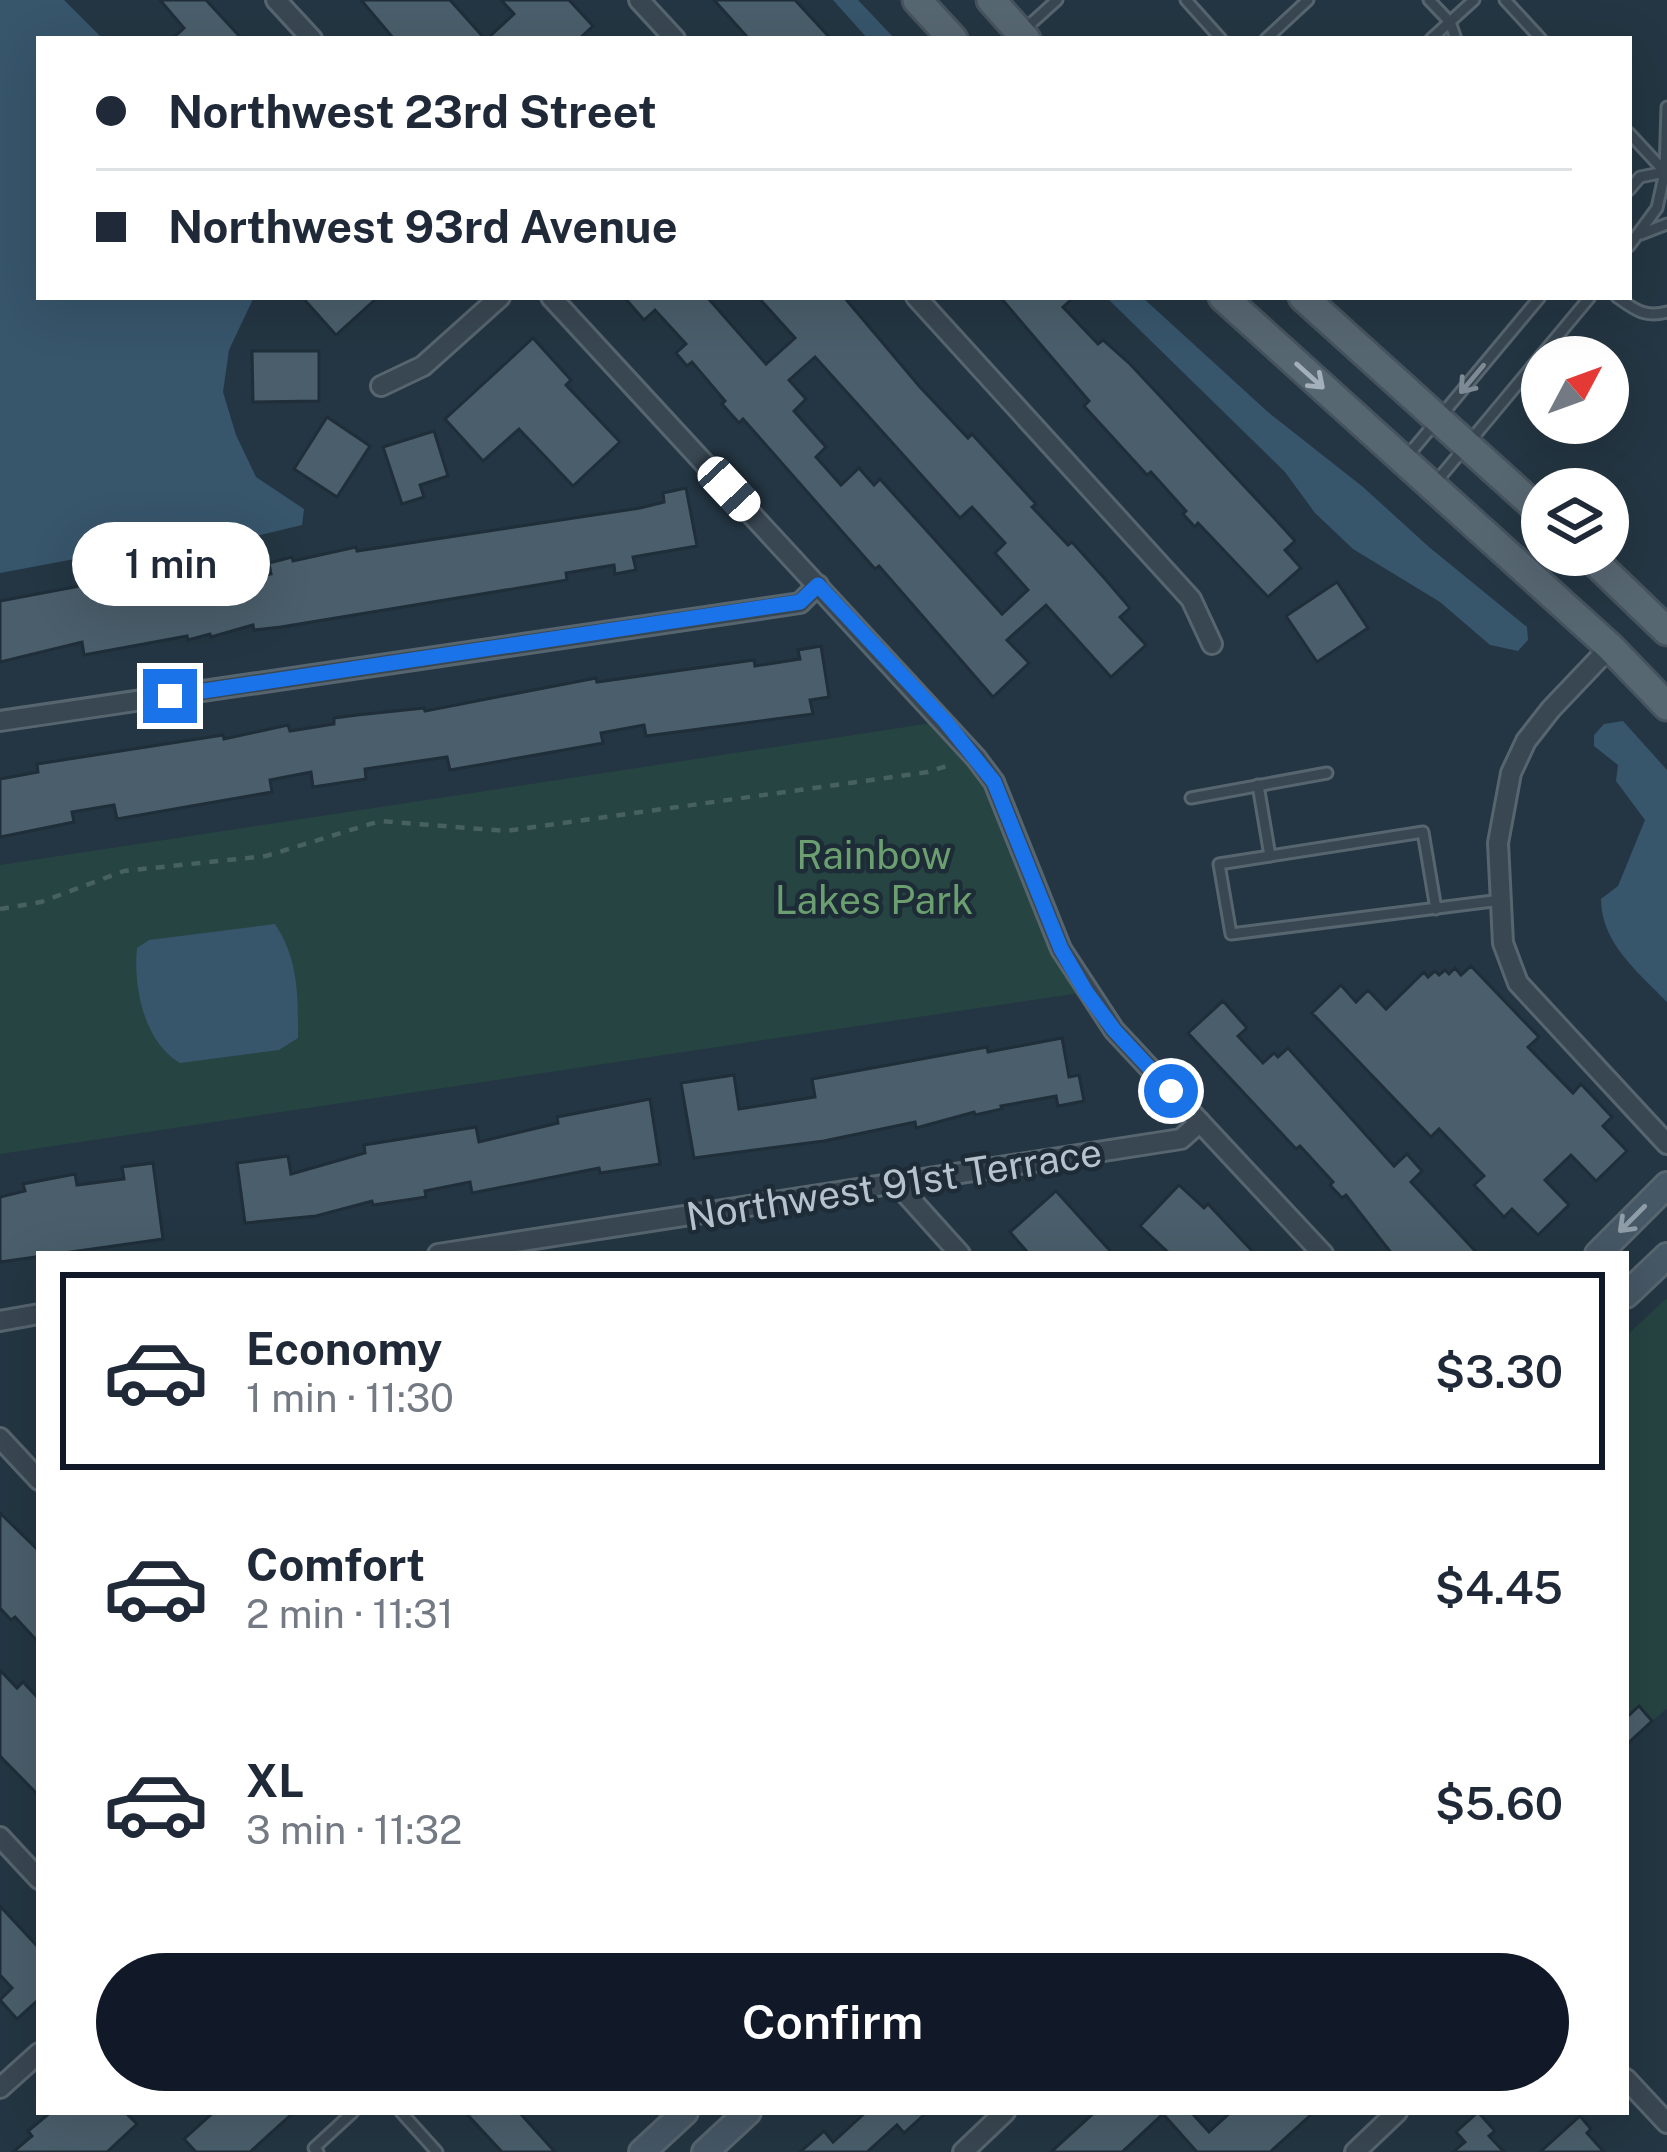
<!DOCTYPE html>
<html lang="en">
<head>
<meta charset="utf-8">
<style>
  :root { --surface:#fff; --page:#f2f2f3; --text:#1f2937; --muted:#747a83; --line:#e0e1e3; --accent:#111827 }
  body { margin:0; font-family:"Public Sans",sans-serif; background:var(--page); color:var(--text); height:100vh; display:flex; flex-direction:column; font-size:45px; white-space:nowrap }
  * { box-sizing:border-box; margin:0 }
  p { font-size:39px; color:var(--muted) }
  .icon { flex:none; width:66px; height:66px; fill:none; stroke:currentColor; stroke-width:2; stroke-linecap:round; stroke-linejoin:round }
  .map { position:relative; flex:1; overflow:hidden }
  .side { position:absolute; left:36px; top:1251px; width:1593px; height:864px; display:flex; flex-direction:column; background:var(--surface); border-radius:0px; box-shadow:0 12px 48px #0002 }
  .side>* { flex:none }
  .top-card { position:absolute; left:36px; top:36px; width:1596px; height:264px; border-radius:0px; box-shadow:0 12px 48px #0002; display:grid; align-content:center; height:264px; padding:0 60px; background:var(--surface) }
  .needle { width:78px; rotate:49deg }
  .fabs { position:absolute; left:1521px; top:336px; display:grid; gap:24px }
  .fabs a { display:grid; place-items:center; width:108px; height:108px; border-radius:50%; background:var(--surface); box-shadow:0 12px 48px #0002; font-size:60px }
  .end { position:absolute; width:54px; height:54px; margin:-27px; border:15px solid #1a73e8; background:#fff; box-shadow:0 0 0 6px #fff }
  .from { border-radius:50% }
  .bubble { position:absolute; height:84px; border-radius:42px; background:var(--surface); box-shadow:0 12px 48px #0002; font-size:39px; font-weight:600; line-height:84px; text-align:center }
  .car { position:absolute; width:36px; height:72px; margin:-36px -18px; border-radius:15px; box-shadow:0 0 9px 3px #0007; background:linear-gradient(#fff 24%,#345 0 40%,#fff 0 76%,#345 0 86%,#fff 0) }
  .top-card b { display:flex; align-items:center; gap:42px; height:114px; font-size:45px }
  .top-card b+b { border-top:3px solid var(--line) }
  .top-card i { width:30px; height:30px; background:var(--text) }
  ul { padding:21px 0 0; list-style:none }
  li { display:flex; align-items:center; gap:36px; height:198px; margin:0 24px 18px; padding:0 36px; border:6px solid transparent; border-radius:0px }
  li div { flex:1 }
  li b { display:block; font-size:45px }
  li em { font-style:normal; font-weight:600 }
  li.selected { border-color:var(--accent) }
  li>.icon { width:108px; height:108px; stroke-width:1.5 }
  .primary-button { display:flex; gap:24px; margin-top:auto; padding:24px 60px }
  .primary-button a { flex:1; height:138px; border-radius:72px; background:var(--accent); color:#fff; font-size:48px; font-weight:600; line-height:138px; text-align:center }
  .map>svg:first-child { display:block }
</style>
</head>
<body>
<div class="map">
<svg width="1667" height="2152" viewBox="0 0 1667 2152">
  <rect width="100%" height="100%" fill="#243643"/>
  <!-- green -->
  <g fill="#264442">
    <polygon points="945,721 976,758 1086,992 0,1154 0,865"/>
    <polygon points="1667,1298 1667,1708 1626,1745 1626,1336"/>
  </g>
  <!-- water -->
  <g fill="#37556b">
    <polygon points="0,0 64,0 103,39 39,39 39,297 254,297 229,350 223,392 236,435 256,477 304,509 302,525 223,544 96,555 0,573"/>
    <polygon points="833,0 858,0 895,39 868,39"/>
    <polygon points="1106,297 1142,297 1269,413 1363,487 1429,547 1527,627 1528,640 1518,651 1490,645 1440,602 1353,549 1315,513 1285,472"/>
    <path d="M1623,721L1667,770V1002C1638,972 1601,943 1601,899L1618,886L1645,820L1616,781L1618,765L1594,746V735L1604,724Z"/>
    <path d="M275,924C299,960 298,997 298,1038L279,1050L180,1063C144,1042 133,987 137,948L149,940Z"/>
  </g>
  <!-- building -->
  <g fill="#4a5e6b" stroke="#1f2e39" stroke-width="3" fill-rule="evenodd">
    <polygon points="160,0 206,0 242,39 172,39 184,28"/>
    <polygon points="361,0 450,0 485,39 394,39"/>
    <polygon points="501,0 569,0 593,26 579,39 487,39 514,14"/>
    <polygon points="714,0 795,0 831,39 749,39"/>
    <polygon points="302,297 378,297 336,335"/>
    <path d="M624,297H707L766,364L795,338L758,297H844L920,387L968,438L972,434L1036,504L1032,507L1068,545L1072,542L1106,580L1130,608L1120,617L1146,645L1111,677L1046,605L1007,640L1029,663L993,697L879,566L875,569L743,419L739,423L722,404L725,401L692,362L687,366L676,353L686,344L655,310L644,320ZM815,357L960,518L972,507L1005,543L995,553L1028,590L1002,614L880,479L874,485L859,468L841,485L816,457L826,447L794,411L806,399L789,380Z"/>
    <polygon points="1000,297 1074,297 1063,307 1098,344 1103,340 1130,364 1276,520 1295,541 1285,550 1301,568 1268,597 1198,523 1195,527 1183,514 1186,511 1151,472 1147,475 1084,406 1089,401"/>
    <polygon points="533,338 571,380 566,385 620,442 573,486 519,429 483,461 445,419"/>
    <polygon points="252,351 319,351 319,401 253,402"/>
    <polygon points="327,417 370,446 337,497 294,469"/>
    <polygon points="434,431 448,476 420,485 424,497 402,504 383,447"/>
    <polygon points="686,488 697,546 633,557 636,570 615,574 614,565 566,573 567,580 281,627 254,630 253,625 211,637 210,634 188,640 187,636 84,655 82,642 0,662 0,601 159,571 160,580 197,569 203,591 271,574 269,563 292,557 293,561 356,547 357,551 640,508 664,502 663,493"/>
    <polygon points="1337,582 1368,628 1317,662 1286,616"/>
    <polygon points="821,646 829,697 810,700 813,714 646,736 644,725 601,733 603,743 581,747 450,770 447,757 365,769 366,779 313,787 311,772 270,780 272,792 117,819 114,805 72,812 74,822 0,837 0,779 38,772 37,764 223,735 224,739 288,725 290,731 334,724 334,718 357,715 424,708 425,711 596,678 597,682 754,660 755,666 800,659 798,650"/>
    <polygon points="1471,966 1539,1037 1528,1047 1573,1093 1581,1084 1612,1117 1603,1126 1627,1151 1596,1181 1571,1155 1545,1180 1569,1205 1538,1235 1512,1209 1504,1217 1474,1185 1484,1176 1439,1129 1431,1137 1312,1013 1341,985 1356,1002 1368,990 1386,1009 1424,972 1428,977 1435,971 1439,975 1445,970 1449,974 1455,968 1461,975"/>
    <polygon points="1223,1001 1247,1028 1238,1036 1263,1063 1274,1053 1278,1057 1288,1048 1394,1166 1407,1154 1422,1171 1411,1182 1478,1254 1392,1254 1346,1195 1342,1198 1330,1185 1333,1182 1300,1146 1296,1149 1188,1033"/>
    <polygon points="1062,1038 1069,1077 1079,1075 1084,1101 1058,1106 1056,1096 1001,1106 1002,1109 975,1115 974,1112 916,1128 915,1122 824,1141 694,1158 681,1083 734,1075 739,1109 815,1097 812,1079 987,1047 988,1052"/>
    <polygon points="650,1099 660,1164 600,1173 599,1168 472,1193 470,1182 425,1191 426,1197 373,1205 372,1201 316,1216 245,1223 237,1163 288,1156 291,1174 365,1153 364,1145 476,1127 479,1142 558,1123 557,1117"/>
    <polygon points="153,1163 163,1239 0,1262 0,1197 25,1191 23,1184 75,1174 77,1185 124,1179 122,1167"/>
    <polygon points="1179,1185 1204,1208 1208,1204 1255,1254 1170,1254 1140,1226"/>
    <polygon points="1056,1191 1113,1254 1029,1254 1010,1232"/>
    <polygon points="0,1513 39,1551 39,1643 15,1617 11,1620 0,1608"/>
    <polygon points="0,1670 17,1688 23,1682 39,1699 39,1796 0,1756"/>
    <polygon points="1639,1706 1652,1721 1626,1745 1626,1718"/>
    <polygon points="0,1906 39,1948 39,1999 17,2019 0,2000 12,1988 0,1975"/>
    <polygon points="51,2112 125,2112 137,2124 107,2152 13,2152 32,2136 28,2131"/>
    <polygon points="214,2112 294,2112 250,2152 196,2152 184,2139"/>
    <polygon points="465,2112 519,2112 555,2152 502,2152"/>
    <polygon points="866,2112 927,2112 904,2133 897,2125 867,2152 800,2152 824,2131 833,2142"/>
    <polygon points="1095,2112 1191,2112 1209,2132 1231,2112 1314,2112 1270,2152 1197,2152 1163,2114 1122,2152 1051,2152"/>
    <polygon points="1478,2112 1495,2131 1489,2136 1504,2152 1453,2152 1465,2142 1456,2132"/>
    <polygon points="1580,2116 1591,2129 1587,2133 1604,2152 1540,2152"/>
  </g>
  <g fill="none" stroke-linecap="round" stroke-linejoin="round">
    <!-- service casing -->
    <g stroke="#57656f" stroke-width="15">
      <g id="service">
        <polyline points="1186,0 1221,39"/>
        <polyline points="1429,0 1450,22 1456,39"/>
        <polyline points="1505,0 1541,39"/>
        <polyline points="1025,29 1057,0"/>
        <polyline points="1266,39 1308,0"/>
        <polyline points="1431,39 1474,0"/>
        <polyline points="1629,133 1667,174"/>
        <polyline points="1629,190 1640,177 1665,172"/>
        <polyline points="1641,234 1667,224"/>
        <polyline points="1629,246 1657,208 1665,172 1667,107"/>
        <path d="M1617,297C1635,310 1645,318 1667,312"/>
        <polyline points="1405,459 1540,297"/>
        <polyline points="1436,482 1590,297"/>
        <polyline points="1258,785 1270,856"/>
        <polyline points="1191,798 1327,773"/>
        <polyline points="1436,909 1423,832 1219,864 1231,934 1501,900"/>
        <polyline points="401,2112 437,2152"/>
        <polyline points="318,2152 314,2148 353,2112"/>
      </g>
    </g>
    <!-- minor casing -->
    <g stroke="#57656f" stroke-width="24">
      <g id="minor">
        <polyline points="276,0 312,39"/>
        <polyline points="639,0 675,39"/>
        <polyline points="551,297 976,758 994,782 1061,949 1114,1030 1323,1254"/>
        <polyline points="916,297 1191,599 1212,644"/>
        <polyline points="381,386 423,366 500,297"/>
        <polyline points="1610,647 1551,709 1526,741 1511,773 1498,843 1503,943 1518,983 1667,1144"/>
        <polyline points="0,721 800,603 818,585"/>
        <polyline points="897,1184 960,1254"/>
        <polyline points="438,1254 1181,1139 1200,1122"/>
        <polyline points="0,1321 39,1314"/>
        <polyline points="0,1438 39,1480"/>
        <polyline points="0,1837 39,1879"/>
        <polyline points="1626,2079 1667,2123"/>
        <polyline points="0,2088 39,2053"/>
        <polyline points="963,2152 1005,2112"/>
        <polyline points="1355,2152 1397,2112"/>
      </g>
    </g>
    <!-- secondary casing -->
    <g stroke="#57656f" stroke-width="30">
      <g id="secondary">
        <polyline points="1598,1254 1667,1185"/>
        <polyline points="1626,1295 1667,1256"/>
        <polyline points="642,2152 685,2112"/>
        <polyline points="705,2152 748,2112"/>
      </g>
    </g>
    <!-- primary casing -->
    <g stroke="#46535e" stroke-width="33">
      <g id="primary">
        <polyline points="917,0 953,39"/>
        <polyline points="991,0 1026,39"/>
        <polyline points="1223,297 1610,647 1667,706"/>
        <polyline points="1303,297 1542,513"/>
        <polyline points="1588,555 1667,631"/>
      </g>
    </g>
    <!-- path -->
    <polyline stroke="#476160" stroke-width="4.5" stroke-dasharray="9 9" stroke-linecap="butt" points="0,909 41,902 124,871 266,856 380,821 506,831 928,772 953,764"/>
    <!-- service -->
    <use href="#service" stroke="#394752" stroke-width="9"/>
    <!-- minor -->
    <use href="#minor" stroke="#394752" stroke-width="18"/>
    <!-- secondary -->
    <use href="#secondary" stroke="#465765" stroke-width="24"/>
    <!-- primary -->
    <use href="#primary" stroke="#576772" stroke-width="27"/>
  </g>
  <!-- one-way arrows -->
  <defs><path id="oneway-shaft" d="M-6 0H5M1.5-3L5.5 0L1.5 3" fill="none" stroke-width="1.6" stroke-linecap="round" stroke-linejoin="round" transform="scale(3)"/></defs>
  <use stroke="#a3b0ba" href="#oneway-shaft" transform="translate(1310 376) rotate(42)"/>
  <use stroke="#7e8b95" href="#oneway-shaft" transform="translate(1472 379) rotate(130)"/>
  <use stroke="#8f9da8" href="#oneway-shaft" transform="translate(1632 1219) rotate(135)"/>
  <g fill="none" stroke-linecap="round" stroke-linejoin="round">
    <!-- route -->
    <polyline stroke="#1a73e8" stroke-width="15" points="170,696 800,602 818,585 945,721 994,782 1061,949 1086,992 1114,1030 1171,1091"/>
  </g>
  <g text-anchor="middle" stroke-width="9" stroke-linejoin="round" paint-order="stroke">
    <!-- park labels -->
    <g font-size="39" fill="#6b9f6f" stroke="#1d2c37">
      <text x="874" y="869">Rainbow<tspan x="874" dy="45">Lakes Park</tspan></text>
    </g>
    <!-- street labels -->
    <g font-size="39" fill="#b6c2cc" stroke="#1d2c37">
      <text transform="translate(894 1184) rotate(-9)" y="14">Northwest 91st Terrace</text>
    </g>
  </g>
</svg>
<div class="fabs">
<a><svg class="needle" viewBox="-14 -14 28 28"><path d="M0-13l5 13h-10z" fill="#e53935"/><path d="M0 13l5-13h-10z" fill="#747a83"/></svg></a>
<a><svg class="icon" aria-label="layers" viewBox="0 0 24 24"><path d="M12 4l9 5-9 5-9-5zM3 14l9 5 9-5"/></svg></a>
</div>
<i class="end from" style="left:1171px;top:1091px"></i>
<i class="end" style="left:170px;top:696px"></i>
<div class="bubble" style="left:72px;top:522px;width:198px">1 min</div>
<i class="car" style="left:729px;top:489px;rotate:137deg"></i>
<div class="top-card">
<b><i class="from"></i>Northwest 23rd Street</b>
<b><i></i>Northwest 93rd Avenue</b>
</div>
<section class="side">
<ul>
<li class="selected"><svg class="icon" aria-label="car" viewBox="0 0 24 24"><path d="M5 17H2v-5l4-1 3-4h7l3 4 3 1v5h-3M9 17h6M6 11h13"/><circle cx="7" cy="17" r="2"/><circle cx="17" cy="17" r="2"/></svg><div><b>Economy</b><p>1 min · 11:30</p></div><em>$3.30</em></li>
<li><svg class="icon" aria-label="car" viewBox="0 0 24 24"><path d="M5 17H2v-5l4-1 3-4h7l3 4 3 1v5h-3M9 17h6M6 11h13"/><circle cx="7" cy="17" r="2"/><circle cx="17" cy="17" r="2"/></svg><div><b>Comfort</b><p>2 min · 11:31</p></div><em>$4.45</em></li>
<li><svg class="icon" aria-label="car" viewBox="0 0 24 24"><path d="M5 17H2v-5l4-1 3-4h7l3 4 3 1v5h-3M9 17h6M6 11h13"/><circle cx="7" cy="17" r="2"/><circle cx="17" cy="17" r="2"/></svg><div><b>XL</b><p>3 min · 11:32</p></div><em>$5.60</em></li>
</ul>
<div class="primary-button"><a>Confirm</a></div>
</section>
</div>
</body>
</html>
